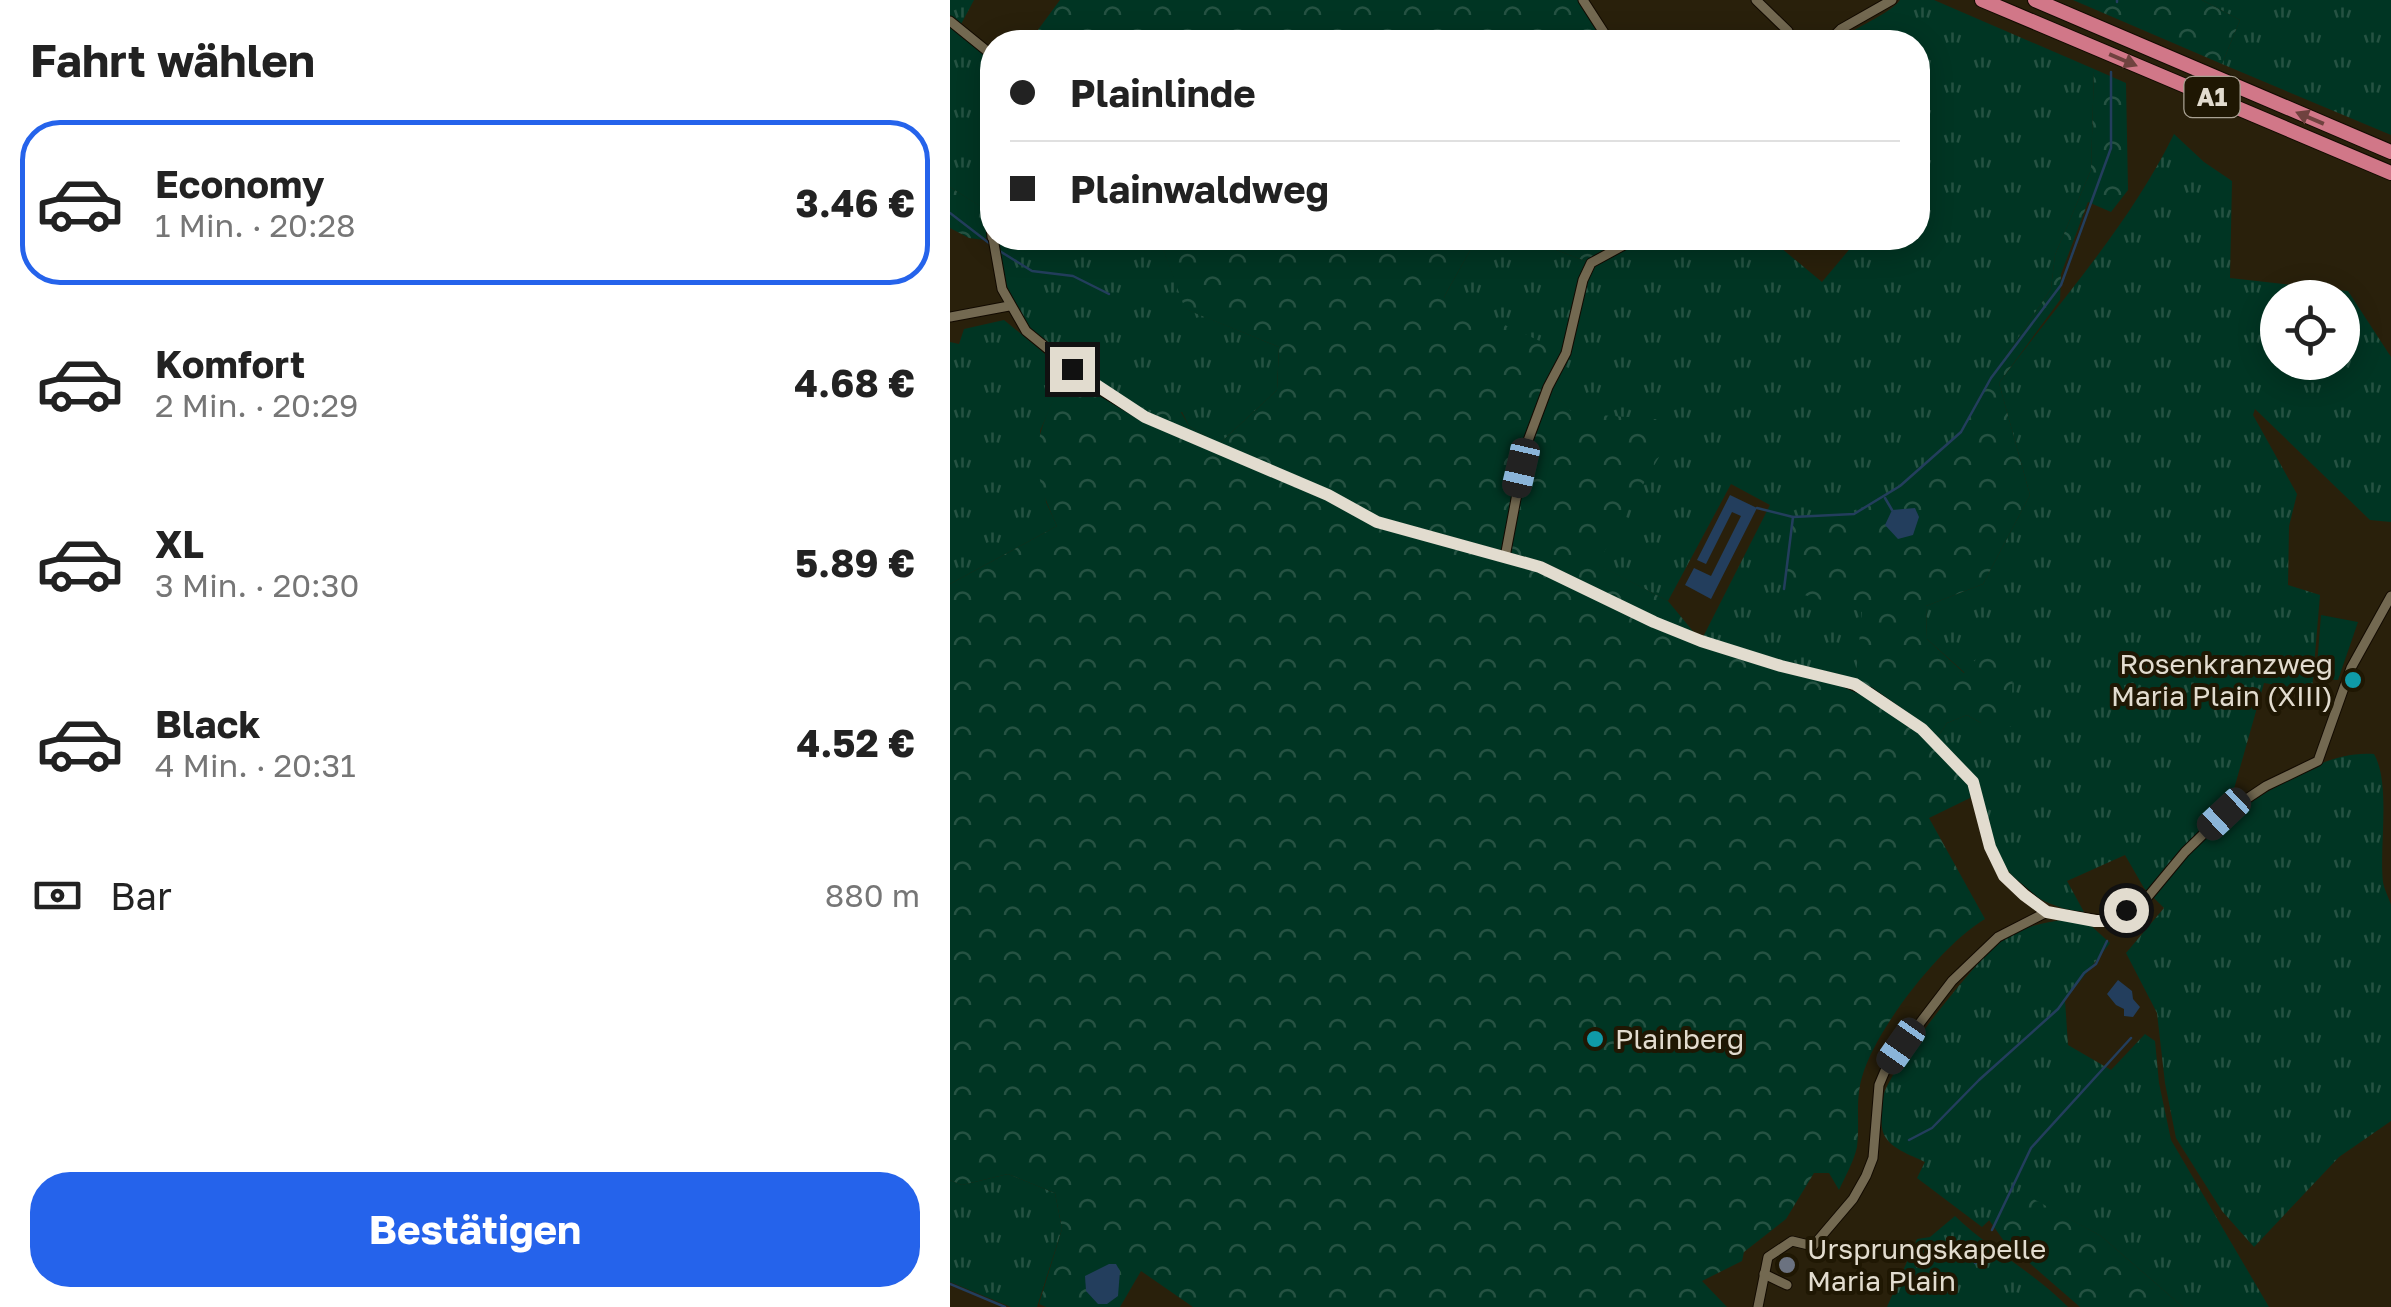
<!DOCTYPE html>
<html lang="de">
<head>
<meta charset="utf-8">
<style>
  :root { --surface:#fff; --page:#f6f6f6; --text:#222; --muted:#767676; --line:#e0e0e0; --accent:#2563eb }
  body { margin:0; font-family:"Golos Text",sans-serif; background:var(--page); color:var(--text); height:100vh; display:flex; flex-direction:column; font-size:38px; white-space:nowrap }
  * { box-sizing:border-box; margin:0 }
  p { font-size:32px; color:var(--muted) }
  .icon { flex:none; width:55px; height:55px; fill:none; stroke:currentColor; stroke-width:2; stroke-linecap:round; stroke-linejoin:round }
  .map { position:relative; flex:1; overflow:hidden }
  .side { display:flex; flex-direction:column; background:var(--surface); width:950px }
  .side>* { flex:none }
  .guide { position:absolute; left:30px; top:30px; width:950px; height:220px; border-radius:40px; box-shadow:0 5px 25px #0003; display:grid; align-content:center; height:220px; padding:0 30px; background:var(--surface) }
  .fabs { position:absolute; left:1310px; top:280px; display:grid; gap:20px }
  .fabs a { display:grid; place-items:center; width:100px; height:100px; border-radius:50%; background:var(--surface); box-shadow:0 5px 25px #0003; font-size:50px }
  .end { position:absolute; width:45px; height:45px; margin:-22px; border:12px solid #e2dccf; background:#111; box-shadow:0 0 0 5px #111 }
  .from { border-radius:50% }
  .car { position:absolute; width:30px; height:60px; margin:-30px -15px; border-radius:12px; box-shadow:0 0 8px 2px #0007; background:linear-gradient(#222 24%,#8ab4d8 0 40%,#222 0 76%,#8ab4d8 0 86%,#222 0) }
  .guide b { display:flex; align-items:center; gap:35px; height:95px; font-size:38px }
  .guide b+b { border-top:2px solid var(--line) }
  .guide i { width:25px; height:25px; background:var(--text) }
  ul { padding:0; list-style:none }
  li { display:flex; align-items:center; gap:30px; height:165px; margin:0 20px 15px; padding:0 10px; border:5px solid transparent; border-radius:40px }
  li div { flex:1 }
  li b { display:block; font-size:38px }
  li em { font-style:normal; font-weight:700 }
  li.active { border-color:var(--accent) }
  li>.icon { width:90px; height:90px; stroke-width:1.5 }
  h2 { padding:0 30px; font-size:45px; line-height:120px }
  .pay { display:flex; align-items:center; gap:25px; height:110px; padding:0 30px; font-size:38px }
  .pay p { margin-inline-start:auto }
  .action { display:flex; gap:20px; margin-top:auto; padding:20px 30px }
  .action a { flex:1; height:115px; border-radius:40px; background:var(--accent); color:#fff; font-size:40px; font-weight:700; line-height:115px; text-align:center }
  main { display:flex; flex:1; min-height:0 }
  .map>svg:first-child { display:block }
</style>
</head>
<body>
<main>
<section class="side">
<h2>Fahrt wählen</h2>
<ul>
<li class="active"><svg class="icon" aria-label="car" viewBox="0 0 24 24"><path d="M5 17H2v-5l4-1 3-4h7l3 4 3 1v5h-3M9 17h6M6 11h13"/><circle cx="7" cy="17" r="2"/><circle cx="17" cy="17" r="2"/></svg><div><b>Economy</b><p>1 Min. · 20:28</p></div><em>3.46 €</em></li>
<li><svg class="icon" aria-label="car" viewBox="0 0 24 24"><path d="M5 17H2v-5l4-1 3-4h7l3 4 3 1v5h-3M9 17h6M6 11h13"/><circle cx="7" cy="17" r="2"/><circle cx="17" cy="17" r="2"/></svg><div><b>Komfort</b><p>2 Min. · 20:29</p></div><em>4.68 €</em></li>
<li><svg class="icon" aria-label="car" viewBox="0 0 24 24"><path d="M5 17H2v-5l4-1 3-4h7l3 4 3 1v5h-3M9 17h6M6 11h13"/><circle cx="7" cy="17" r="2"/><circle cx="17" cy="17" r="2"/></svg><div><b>XL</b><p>3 Min. · 20:30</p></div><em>5.89 €</em></li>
<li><svg class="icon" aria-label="car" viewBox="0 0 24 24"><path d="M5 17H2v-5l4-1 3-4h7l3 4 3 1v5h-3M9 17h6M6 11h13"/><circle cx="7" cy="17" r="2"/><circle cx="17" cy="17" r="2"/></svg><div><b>Black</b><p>4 Min. · 20:31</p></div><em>4.52 €</em></li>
</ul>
<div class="pay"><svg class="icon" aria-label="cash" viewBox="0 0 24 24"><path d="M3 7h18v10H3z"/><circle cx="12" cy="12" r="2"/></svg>Bar<p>880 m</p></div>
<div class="action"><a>Bestätigen</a></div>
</section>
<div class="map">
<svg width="1441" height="1307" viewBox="0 0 1441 1307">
  <defs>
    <pattern id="grass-tufts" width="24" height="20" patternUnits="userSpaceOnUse" patternTransform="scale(2.5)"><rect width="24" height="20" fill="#003523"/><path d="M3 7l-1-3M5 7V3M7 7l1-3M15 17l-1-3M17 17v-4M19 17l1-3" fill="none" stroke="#255242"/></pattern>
    <pattern id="forest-crowns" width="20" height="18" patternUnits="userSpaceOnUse" patternTransform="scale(2.5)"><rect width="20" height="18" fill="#003523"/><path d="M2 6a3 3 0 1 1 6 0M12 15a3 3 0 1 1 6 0" fill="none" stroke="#255242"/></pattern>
  </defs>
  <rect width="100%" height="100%" fill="#29200b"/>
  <!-- grass -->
  <g fill="url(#grass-tufts)" fill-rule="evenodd">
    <polygon points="0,0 24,0 9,28 42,55 39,212 0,187"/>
    <path d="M950,0H984L1144,69L1141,170L1105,255L1101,289L1041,378L1011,432L950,486L904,514L913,612L905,685L751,641L820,505L781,484L718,601L646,564L623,414L598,387L494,297L527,238H574L641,263L687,238H819L872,282L903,245L895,238H968V42H886C903,28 940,14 950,0Z"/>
    <polygon points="1252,0 1441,0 1441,135 1272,64 1290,20"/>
    <path d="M1224,134L1254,162L1282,181L1280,278L1398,291L1441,357V522L1420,520L1305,409L1303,415L1347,494L1339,526L1338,585L1370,595L1362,690L1314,683L1280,803L1287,811C1326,787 1376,750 1424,754C1441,784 1429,846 1433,882C1434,889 1439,898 1441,905V1121L1389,1157L1304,1247L1272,1211L1226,1138L1215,1083L1207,1013L1176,953L1214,908L1194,888L1175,855L1117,881L1134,912C1094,908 1061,886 1045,847C1037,826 1035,800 1022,781C1013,767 997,754 985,741L997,723L1017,715L1031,723L1015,673L977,639L976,606L1033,584L1080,495L1049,383C1109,302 1179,226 1224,134ZM1328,298H1392V362H1328Z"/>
    <path d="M48,238H209L236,309L329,347L327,390L269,444L239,426L232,412C222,414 212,417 202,415C173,410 88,343 72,318C56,293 50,267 48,238Z"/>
    <polygon points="54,320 116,371 90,431 96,502 107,526 0,584 0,342 9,344 14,329"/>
    <path d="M1115,920L1138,923L1160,943L1115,1000L1118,1045L1161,1070L1195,1034L1205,1041L1209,1083L1221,1140L1319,1307H1233L1151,1236L1069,1192L1032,1227L967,1178L975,1162C961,1155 938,1148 933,1132C930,1121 931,1105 934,1094C942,1066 1021,968 1044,947C1063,930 1090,922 1115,920Z"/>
    <polygon points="58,1174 105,1193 112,1229 87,1307 61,1307 0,1282 0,1180 12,1185"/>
    <path d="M1005,1216C1040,1250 1084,1272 1118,1307H937L967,1239L980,1237Z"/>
  </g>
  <!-- forest -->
  <g fill="url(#forest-crowns)">
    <polygon points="110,0 628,0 655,42 79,42"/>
    <polygon points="1123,0 1252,0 1290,20 1272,64"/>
    <path d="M1144,69L1176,83L1178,190L1161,212L1138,202L1111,274L1110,300L1049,383L1080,495L1033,584L976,606L977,639L1014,673L1036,648L1063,666L1061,727L1031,723L1017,715L997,723L985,741L1023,782L1020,798L979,818L1035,919C991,945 926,1028 912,1077C905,1101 910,1123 907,1147C904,1161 895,1177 889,1190L879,1173H864L836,1219L794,1252L792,1261L752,1281L777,1307H243L191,1271L170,1307H96L89,1304L112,1229L105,1193L58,1174L12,1185L0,1180V584L107,526C74,455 86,438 116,371C147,384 176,408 206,417L210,398L222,397L239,426L269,444L327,390L329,347L235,309L209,238H527L494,297L616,353L598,387L623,413L730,421L647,564L718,601L751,641L905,684L912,612L834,589L843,517L904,514L950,486L1011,432L1041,378L1101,289L1105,255L1141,170Z"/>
    <polygon points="42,118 42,232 34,240 19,238 0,228 0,187 38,211 36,190"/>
    <polygon points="574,238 687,238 641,263"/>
    <polygon points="1069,1191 1151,1236 1233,1307 1130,1307 1054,1241 1039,1220"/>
  </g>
  <!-- green -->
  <polygon fill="#003523" points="1371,615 1408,622 1388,680 1366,678"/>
  <!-- water -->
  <g fill="#233e5d">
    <polygon points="780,495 807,508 761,599 735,585 744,568 761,576 791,516 782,512 756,564 747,560"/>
    <polygon points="965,508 969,517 963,535 948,539 935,525 942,510"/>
    <polygon points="1168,980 1182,991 1183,999 1190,1007 1183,1017 1174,1016 1174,1009 1166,1005 1157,994"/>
    <polygon points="159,1264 166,1264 170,1271 168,1296 157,1304 148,1304 136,1291 135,1276"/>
  </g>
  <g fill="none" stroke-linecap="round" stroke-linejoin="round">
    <!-- stream -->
    <g stroke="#233e5d" stroke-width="2.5">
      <polyline points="1167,2 1167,0"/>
      <polyline points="0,213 39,243"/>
      <polyline points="48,250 82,271 123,276 159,294"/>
      <polyline points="935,498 942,510"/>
      <polyline points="807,508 843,517 904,514 950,486 1011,432 1041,378 1111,285 1161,148 1161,72"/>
      <polyline points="834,589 843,517"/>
      <polyline points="959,1140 982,1128 1029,1080 1108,1009 1134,973 1146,964 1157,941"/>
      <polyline points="1042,1230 1081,1148 1181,1038"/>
      <polyline points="1025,1263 1036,1244"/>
      <polyline points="0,1284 55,1307"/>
    </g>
    <!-- minor casing -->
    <g stroke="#120a00" stroke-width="11">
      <g id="minor">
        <polyline points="633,0 660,42"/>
        <polyline points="806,0 838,31 842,42"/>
        <polyline points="0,21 42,55"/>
        <polyline points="878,42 891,29 942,0"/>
        <path d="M42,118C30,159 38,196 42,237"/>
        <polyline points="43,238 52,289 76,331 142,385 195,417 378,495 427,522 591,567 704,622 751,641 831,666 890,680 919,692 972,729 1023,782 1040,847 1054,876 1097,912"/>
        <polyline points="858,238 860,244"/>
        <polyline points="0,317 59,306"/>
        <polyline points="555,557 576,446 598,387 616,353 633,280 641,263 687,238"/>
        <polyline points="814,1274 837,1285"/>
        <polyline points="808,1307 818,1257 842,1241 863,1246 903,1199 916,1176 923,1158 929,1085 937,1066 1002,981 1048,937 1097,912 1157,921 1196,899 1235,852 1274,814 1316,786 1368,761 1401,668 1441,596"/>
      </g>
    </g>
    <!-- highway casing -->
    <g stroke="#120a00" stroke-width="16">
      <g id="highway">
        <polyline points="1032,0 1441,173"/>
        <polyline points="1085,0 1441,152"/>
      </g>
    </g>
    <!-- minor -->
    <use href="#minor" stroke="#736951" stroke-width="9"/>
    <!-- highway -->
    <use href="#highway" stroke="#d17788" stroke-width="14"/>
  </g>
  <!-- one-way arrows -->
  <defs><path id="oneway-solid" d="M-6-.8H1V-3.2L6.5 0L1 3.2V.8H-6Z" transform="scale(2.5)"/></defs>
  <g fill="#6f423f">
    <use href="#oneway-solid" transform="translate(1173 60) rotate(23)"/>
    <use href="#oneway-solid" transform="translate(1360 118) rotate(-157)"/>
  </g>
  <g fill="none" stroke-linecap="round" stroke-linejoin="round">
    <!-- route -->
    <polyline stroke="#e2dccf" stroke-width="12" points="122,369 195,417 378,495 427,522 590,567 704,622 751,641 831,666 905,684 972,729 1023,782 1040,847 1054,876 1074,895 1097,912 1145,921 1157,921 1176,910"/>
  </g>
  <!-- markers -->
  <g fill="#0f9aa8" stroke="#1f1703" stroke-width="4">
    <circle cx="1403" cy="680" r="10"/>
    <circle cx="645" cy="1039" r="10"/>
  </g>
  <circle fill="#6b7280" stroke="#1f1703" stroke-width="4" cx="837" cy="1265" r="10"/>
  <g text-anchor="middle" stroke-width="8" stroke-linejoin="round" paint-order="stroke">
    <!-- shield labels -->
    <rect fill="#1f1703" stroke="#a8a192" stroke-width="2.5" x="1234.5" y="77" width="55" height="40" rx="8"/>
    <g font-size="25" font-weight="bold" fill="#e2dccf">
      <text x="1262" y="106">A1</text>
    </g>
    <!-- poi labels -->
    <g font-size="28" fill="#e2dccf" stroke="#1f1703" text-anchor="start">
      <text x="1383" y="674" text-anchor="end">Rosenkranzweg<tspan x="1383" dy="32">Maria Plain (XIII)</tspan></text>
      <text x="665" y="1049">Plainberg</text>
      <text x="857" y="1259">Ursprungskapelle<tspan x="857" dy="32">Maria Plain</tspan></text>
    </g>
  </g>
</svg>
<div class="fabs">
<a><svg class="icon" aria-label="locate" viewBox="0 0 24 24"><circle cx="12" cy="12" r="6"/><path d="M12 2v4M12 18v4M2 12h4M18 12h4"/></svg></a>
</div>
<i class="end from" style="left:1176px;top:910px"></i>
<i class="end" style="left:122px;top:369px"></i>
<i class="car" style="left:571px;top:468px;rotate:193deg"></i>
<i class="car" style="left:1274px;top:814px;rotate:227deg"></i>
<i class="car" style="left:951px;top:1046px;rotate:215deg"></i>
<div class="guide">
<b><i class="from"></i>Plainlinde</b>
<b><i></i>Plainwaldweg</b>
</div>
</div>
</main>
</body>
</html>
